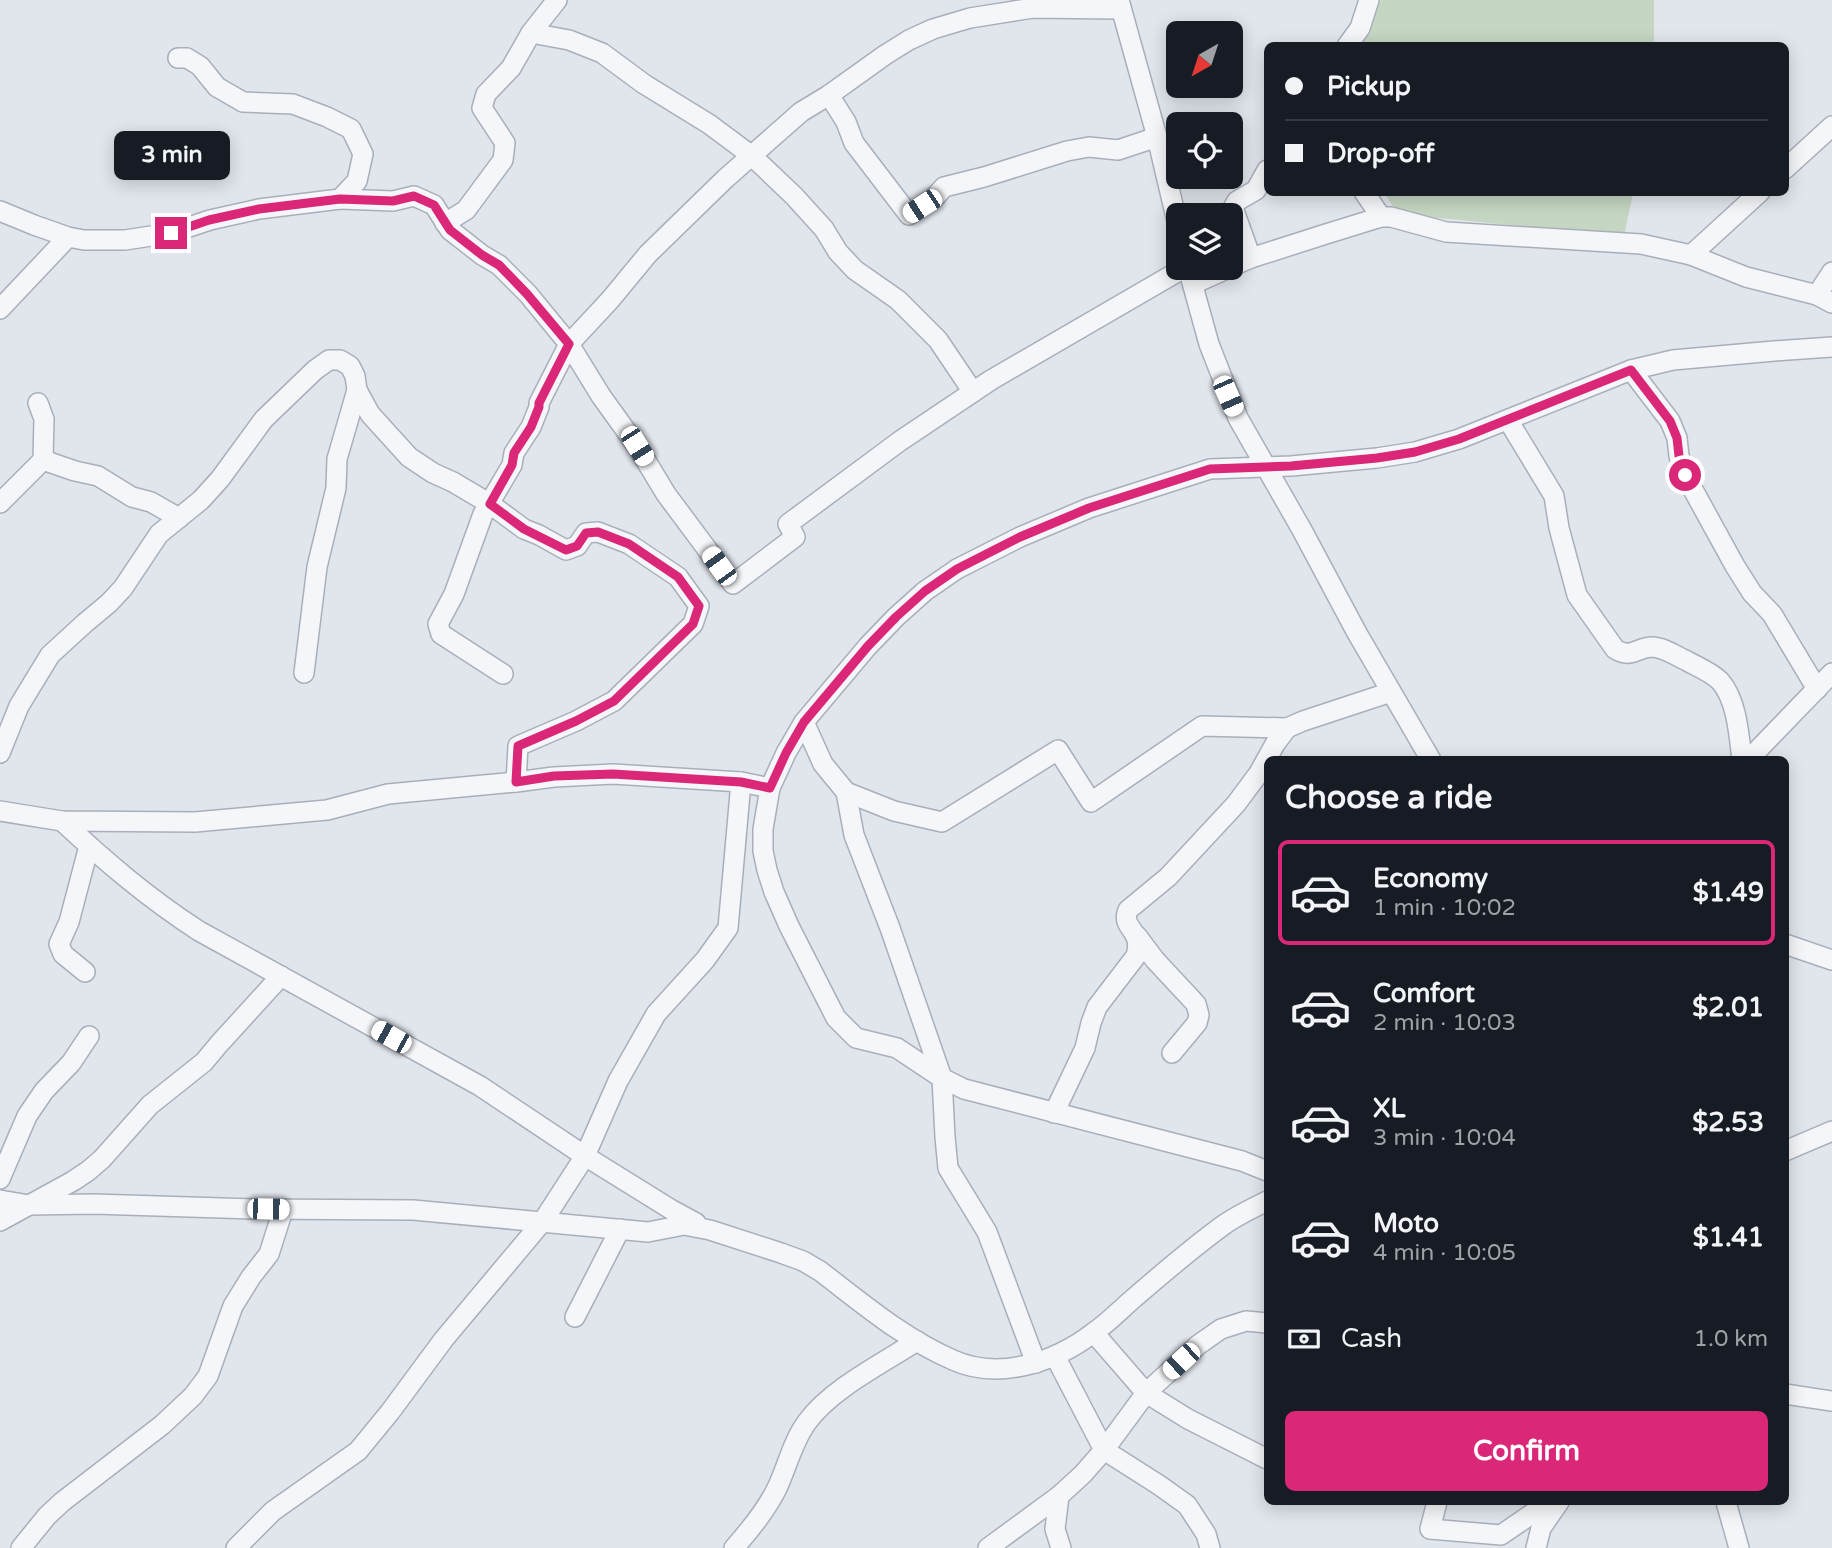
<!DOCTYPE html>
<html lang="en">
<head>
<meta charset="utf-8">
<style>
  :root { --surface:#171b24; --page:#20242c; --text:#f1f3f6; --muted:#9ea1a6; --line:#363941; --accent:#db2777 }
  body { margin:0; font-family:"Varela Round",sans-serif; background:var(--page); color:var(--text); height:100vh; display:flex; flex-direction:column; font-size:26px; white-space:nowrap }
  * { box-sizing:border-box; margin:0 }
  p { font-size:23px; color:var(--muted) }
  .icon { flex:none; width:38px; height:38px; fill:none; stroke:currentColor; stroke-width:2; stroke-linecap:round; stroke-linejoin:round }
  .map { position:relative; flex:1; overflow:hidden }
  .drawer { position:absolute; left:1264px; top:756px; width:525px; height:749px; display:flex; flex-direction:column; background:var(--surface); border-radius:10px; box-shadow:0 4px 18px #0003 }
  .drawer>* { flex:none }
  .banner { position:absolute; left:1264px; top:42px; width:525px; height:154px; border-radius:10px; box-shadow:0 4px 18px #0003; display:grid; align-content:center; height:154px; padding:0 21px; background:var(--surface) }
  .needle { width:46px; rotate:219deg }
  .buttons { position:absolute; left:1166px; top:21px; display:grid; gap:14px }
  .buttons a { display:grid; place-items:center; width:77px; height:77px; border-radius:10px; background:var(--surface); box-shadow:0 4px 18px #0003; font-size:35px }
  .end { position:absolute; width:32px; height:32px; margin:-16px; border:9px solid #db2777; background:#fff; box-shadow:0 0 0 4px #fff }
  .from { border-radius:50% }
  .bubble { position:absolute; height:49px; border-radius:10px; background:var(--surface); box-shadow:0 4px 18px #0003; font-size:23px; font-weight:800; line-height:49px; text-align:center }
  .car { position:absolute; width:21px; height:42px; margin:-21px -10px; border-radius:9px; box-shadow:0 0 5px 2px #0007; background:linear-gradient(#fff 24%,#345 0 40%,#fff 0 76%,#345 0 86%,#fff 0) }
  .banner b { display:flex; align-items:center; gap:24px; height:66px; font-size:26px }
  .banner b+b { border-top:2px solid var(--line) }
  .banner i { width:18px; height:18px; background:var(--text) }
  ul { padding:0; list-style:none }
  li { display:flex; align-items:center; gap:21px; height:105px; margin:0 14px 10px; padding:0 7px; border:4px solid transparent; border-radius:10px }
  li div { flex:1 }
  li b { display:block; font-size:26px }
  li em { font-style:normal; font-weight:800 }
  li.current { border-color:var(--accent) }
  li>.icon { width:63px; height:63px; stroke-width:1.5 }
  h2 { padding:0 21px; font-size:32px; line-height:84px }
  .pay { display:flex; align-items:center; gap:18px; height:77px; padding:0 21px; font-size:26px }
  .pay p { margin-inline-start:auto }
  .button { display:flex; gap:14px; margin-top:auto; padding:14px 21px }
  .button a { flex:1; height:80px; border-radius:10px; background:var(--accent); color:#fff; font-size:28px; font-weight:800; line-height:80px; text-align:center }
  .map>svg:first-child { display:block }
</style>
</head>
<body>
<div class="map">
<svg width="1832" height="1548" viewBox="0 0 1832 1548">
  <rect width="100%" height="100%" fill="#e1e5ec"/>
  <!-- green -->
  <g fill="#c5d6c2">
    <polygon points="1381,0 1654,0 1654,45 1356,46"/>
    <polygon points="1384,193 1633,193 1624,236 1398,214"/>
  </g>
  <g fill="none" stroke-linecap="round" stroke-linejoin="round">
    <!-- minor casing -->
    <g stroke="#a9afba" stroke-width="22">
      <g id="minor">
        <polyline points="1119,0 1157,137 1178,226"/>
        <polyline points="531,33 569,40 602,53 644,84 709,124 752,156 794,196 824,229 838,252 855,270 898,300 938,340 973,392"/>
        <polyline points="1347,46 1360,28 1369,0"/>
        <polyline points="829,95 846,122 854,143 909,215 934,198 944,187 984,177 1067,151 1089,147 1118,150 1157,137"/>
        <polyline points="1785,169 1832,126"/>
        <polyline points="1364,192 1381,217"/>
        <polyline points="340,199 393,201 414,196 434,205 450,230 482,255 499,265 528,294 569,344 601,396 637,446 666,494 733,584 795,537 788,524 900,441 991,380 1184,268"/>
        <polyline points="0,211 34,225 68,237 84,240 125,240 171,233 210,220 259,209 340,199 357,181 363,154 351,129 327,117 293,104 243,102 217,87 200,66 187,58 178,58"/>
        <polyline points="445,223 466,210 503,160 505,143 482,108 486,94 511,68 531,33 557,0"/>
        <polyline points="1691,255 1760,192"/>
        <polyline points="1251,258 1233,208 1237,201 1256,190 1267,170"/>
        <polyline points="1230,267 1251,258 1326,234 1381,217 1391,217 1446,232 1641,244 1691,255 1746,277 1817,295 1832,303"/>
        <polyline points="1188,268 1209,344 1238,418 1302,530 1357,633 1431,760"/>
        <polyline points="1193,284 1229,268"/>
        <polyline points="1817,295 1832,272"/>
        <polyline points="0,309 68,237"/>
        <polyline points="1631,370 1670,421 1677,438 1679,456 1685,475 1735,566 1752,593 1772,614 1817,689"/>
        <polyline points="357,390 370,414 409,457 433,473 453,482 490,504 524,529 539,535 566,550 577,546 586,533 598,532 629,544 678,577 699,606 693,624 614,701 576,721 518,746 516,782"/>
        <path d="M1508,420L1554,496L1559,528L1577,595L1615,649C1631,659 1636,648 1651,647C1664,647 1676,656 1687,661C1698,667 1711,672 1720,681C1737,700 1739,735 1742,760"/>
        <polyline points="43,460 75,471 98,476 132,497 151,502 179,518"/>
        <polyline points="0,503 43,460 44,419 38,403"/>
        <polyline points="503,674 441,634 438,624 454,594 483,514 512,465 514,453 531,427 539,407 539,403 569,344 610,300 648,254 725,179 801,112 829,95 885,55 909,40 933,29 970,18 1033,8 1121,9"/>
        <polyline points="804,722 823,764 846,792 854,835 890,928 942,1078 945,1137 948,1168 987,1232 1036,1363"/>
        <polyline points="0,753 19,706 50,655 85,623 109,603 123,588 159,534 201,500 220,479 264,419 315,370 329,360 340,360 350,366 355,376 357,390 337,459 336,488 317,567 304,673"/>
        <polyline points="1748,760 1832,673"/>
        <polyline points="846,792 894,811 942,822 1058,750 1091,802 1202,726 1287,728"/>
        <polyline points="0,811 62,821 195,822 327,810 388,794 516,782 554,777 613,774 741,782 770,788"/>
        <path d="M62,821C106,862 148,898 199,931L480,1086L585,1156L672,1210L696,1223"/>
        <polyline points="1137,936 1155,960 1196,1004 1199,1015 1197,1023 1172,1053"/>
        <polyline points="1785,944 1832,960"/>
        <polyline points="85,972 63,954 59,944 69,922 89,846"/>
        <path d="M1054,1113L1085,1048L1091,1023L1097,1007L1136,956C1144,929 1120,929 1128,910L1168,877L1236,804L1259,773L1275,744L1287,728L1303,721L1391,692"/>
        <polyline points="1785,1151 1832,1131"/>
        <polyline points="1267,1171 1242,1161 964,1089 942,1078 897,1048 856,1038 836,1018 789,926 774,892 767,870 763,851 763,829 770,788 786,753 804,722 868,646 896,617 925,591 957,569 1020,537 1089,508 1210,469 1291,466 1377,458 1415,452 1459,439 1631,370 1673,360 1774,351 1832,347"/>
        <polyline points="0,1179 27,1116 44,1091 71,1063 89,1036"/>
        <path d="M0,1200L29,1205L93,1204L254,1209L413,1210L648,1232L684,1225L710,1230L781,1253L803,1261L820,1271C862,1303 904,1339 953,1360C999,1381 1055,1362 1093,1333C1108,1323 1120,1310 1134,1298C1163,1273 1193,1247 1225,1224C1238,1215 1253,1208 1267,1201"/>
        <polyline points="0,1221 73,1181 88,1171 102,1159 150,1105 204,1062 219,1044 281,976"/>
        <polyline points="575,1317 620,1229"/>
        <polyline points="1094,1333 1146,1393 1188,1419 1267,1459"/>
        <polyline points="1055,1356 1104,1450 1159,1485 1187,1505 1206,1534 1210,1548"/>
        <polyline points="1785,1394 1832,1401"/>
        <polyline points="1059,1496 1055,1529 1061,1548"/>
        <polyline points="1437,1502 1430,1529 1501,1535 1549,1502"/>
        <polyline points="1726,1502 1739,1548"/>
        <polyline points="21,1548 47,1516 62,1502 162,1425 193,1396 208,1376 233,1306 251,1277 269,1254 283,1210"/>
        <polyline points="236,1548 273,1511 358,1451 390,1412 444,1339 543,1221 585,1156 618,1081 656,1014 705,960 728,928 741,782"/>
        <path d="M734,1548C750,1530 768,1508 778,1486C788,1464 793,1441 807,1422C831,1389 883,1363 917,1341"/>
        <polyline points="988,1548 1059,1496 1083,1474 1104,1450 1146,1393 1198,1345 1221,1329 1246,1321 1267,1323"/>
        <polyline points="1536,1548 1541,1528 1559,1502"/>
      </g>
    </g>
    <!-- minor -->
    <use href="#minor" stroke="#f5f6f9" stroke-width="19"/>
  </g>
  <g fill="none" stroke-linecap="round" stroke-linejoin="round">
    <!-- route -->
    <polyline stroke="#db2777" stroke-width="9" points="171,233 209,220 259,209 340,199 393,201 414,196 434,205 450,230 482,255 499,265 527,294 569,344 539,403 539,407 531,427 514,453 512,465 490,504 524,529 566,550 577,546 586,533 598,532 629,544 678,577 699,606 693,624 614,701 576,721 518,746 516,782 554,776 613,774 741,782 770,788 786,753 804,722 868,646 896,617 925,591 957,569 1020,537 1089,508 1210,469 1291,466 1377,458 1415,452 1459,439 1631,370 1670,421 1677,438 1679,456 1685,475"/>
  </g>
</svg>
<div class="buttons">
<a><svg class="needle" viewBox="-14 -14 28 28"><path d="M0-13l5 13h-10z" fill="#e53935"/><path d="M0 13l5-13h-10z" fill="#9ea1a6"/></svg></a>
<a><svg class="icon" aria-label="locate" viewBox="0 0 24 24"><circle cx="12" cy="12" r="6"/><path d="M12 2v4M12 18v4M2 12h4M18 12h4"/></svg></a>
<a><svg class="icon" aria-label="layers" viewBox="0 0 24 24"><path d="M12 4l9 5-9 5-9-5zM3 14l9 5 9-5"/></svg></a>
</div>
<i class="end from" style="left:1685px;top:475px"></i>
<i class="end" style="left:171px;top:233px"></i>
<div class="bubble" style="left:114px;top:131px;width:116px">3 min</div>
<i class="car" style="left:922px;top:206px;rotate:237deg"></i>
<i class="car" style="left:1228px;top:396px;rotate:156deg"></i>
<i class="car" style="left:637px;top:446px;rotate:148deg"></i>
<i class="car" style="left:719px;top:566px;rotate:324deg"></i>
<i class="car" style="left:391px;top:1037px;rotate:299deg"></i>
<i class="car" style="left:268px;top:1209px;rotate:91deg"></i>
<i class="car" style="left:1181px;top:1361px;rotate:227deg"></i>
<div class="banner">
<b><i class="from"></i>Pickup</b>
<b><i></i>Drop-off</b>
</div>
<section class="drawer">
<h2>Choose a ride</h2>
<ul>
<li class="current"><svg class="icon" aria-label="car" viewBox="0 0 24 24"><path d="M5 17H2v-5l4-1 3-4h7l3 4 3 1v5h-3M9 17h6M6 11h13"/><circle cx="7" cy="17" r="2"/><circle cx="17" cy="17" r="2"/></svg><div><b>Economy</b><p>1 min · 10:02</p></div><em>$1.49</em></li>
<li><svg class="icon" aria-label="car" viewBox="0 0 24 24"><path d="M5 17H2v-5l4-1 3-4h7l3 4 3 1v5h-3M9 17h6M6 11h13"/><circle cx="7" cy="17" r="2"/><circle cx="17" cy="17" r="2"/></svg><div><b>Comfort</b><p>2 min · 10:03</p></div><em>$2.01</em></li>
<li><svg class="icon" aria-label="car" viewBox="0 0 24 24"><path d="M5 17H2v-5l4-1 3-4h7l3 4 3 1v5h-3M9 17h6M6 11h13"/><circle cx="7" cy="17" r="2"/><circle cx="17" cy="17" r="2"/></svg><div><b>XL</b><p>3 min · 10:04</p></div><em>$2.53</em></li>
<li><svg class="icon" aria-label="car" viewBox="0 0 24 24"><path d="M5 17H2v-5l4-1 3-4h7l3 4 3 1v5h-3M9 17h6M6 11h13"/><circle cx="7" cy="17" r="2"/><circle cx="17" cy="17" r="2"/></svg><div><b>Moto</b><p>4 min · 10:05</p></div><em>$1.41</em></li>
</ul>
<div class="pay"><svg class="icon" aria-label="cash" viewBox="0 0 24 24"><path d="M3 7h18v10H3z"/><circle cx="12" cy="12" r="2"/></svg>Cash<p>1.0 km</p></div>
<div class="button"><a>Confirm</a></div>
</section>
</div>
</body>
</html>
